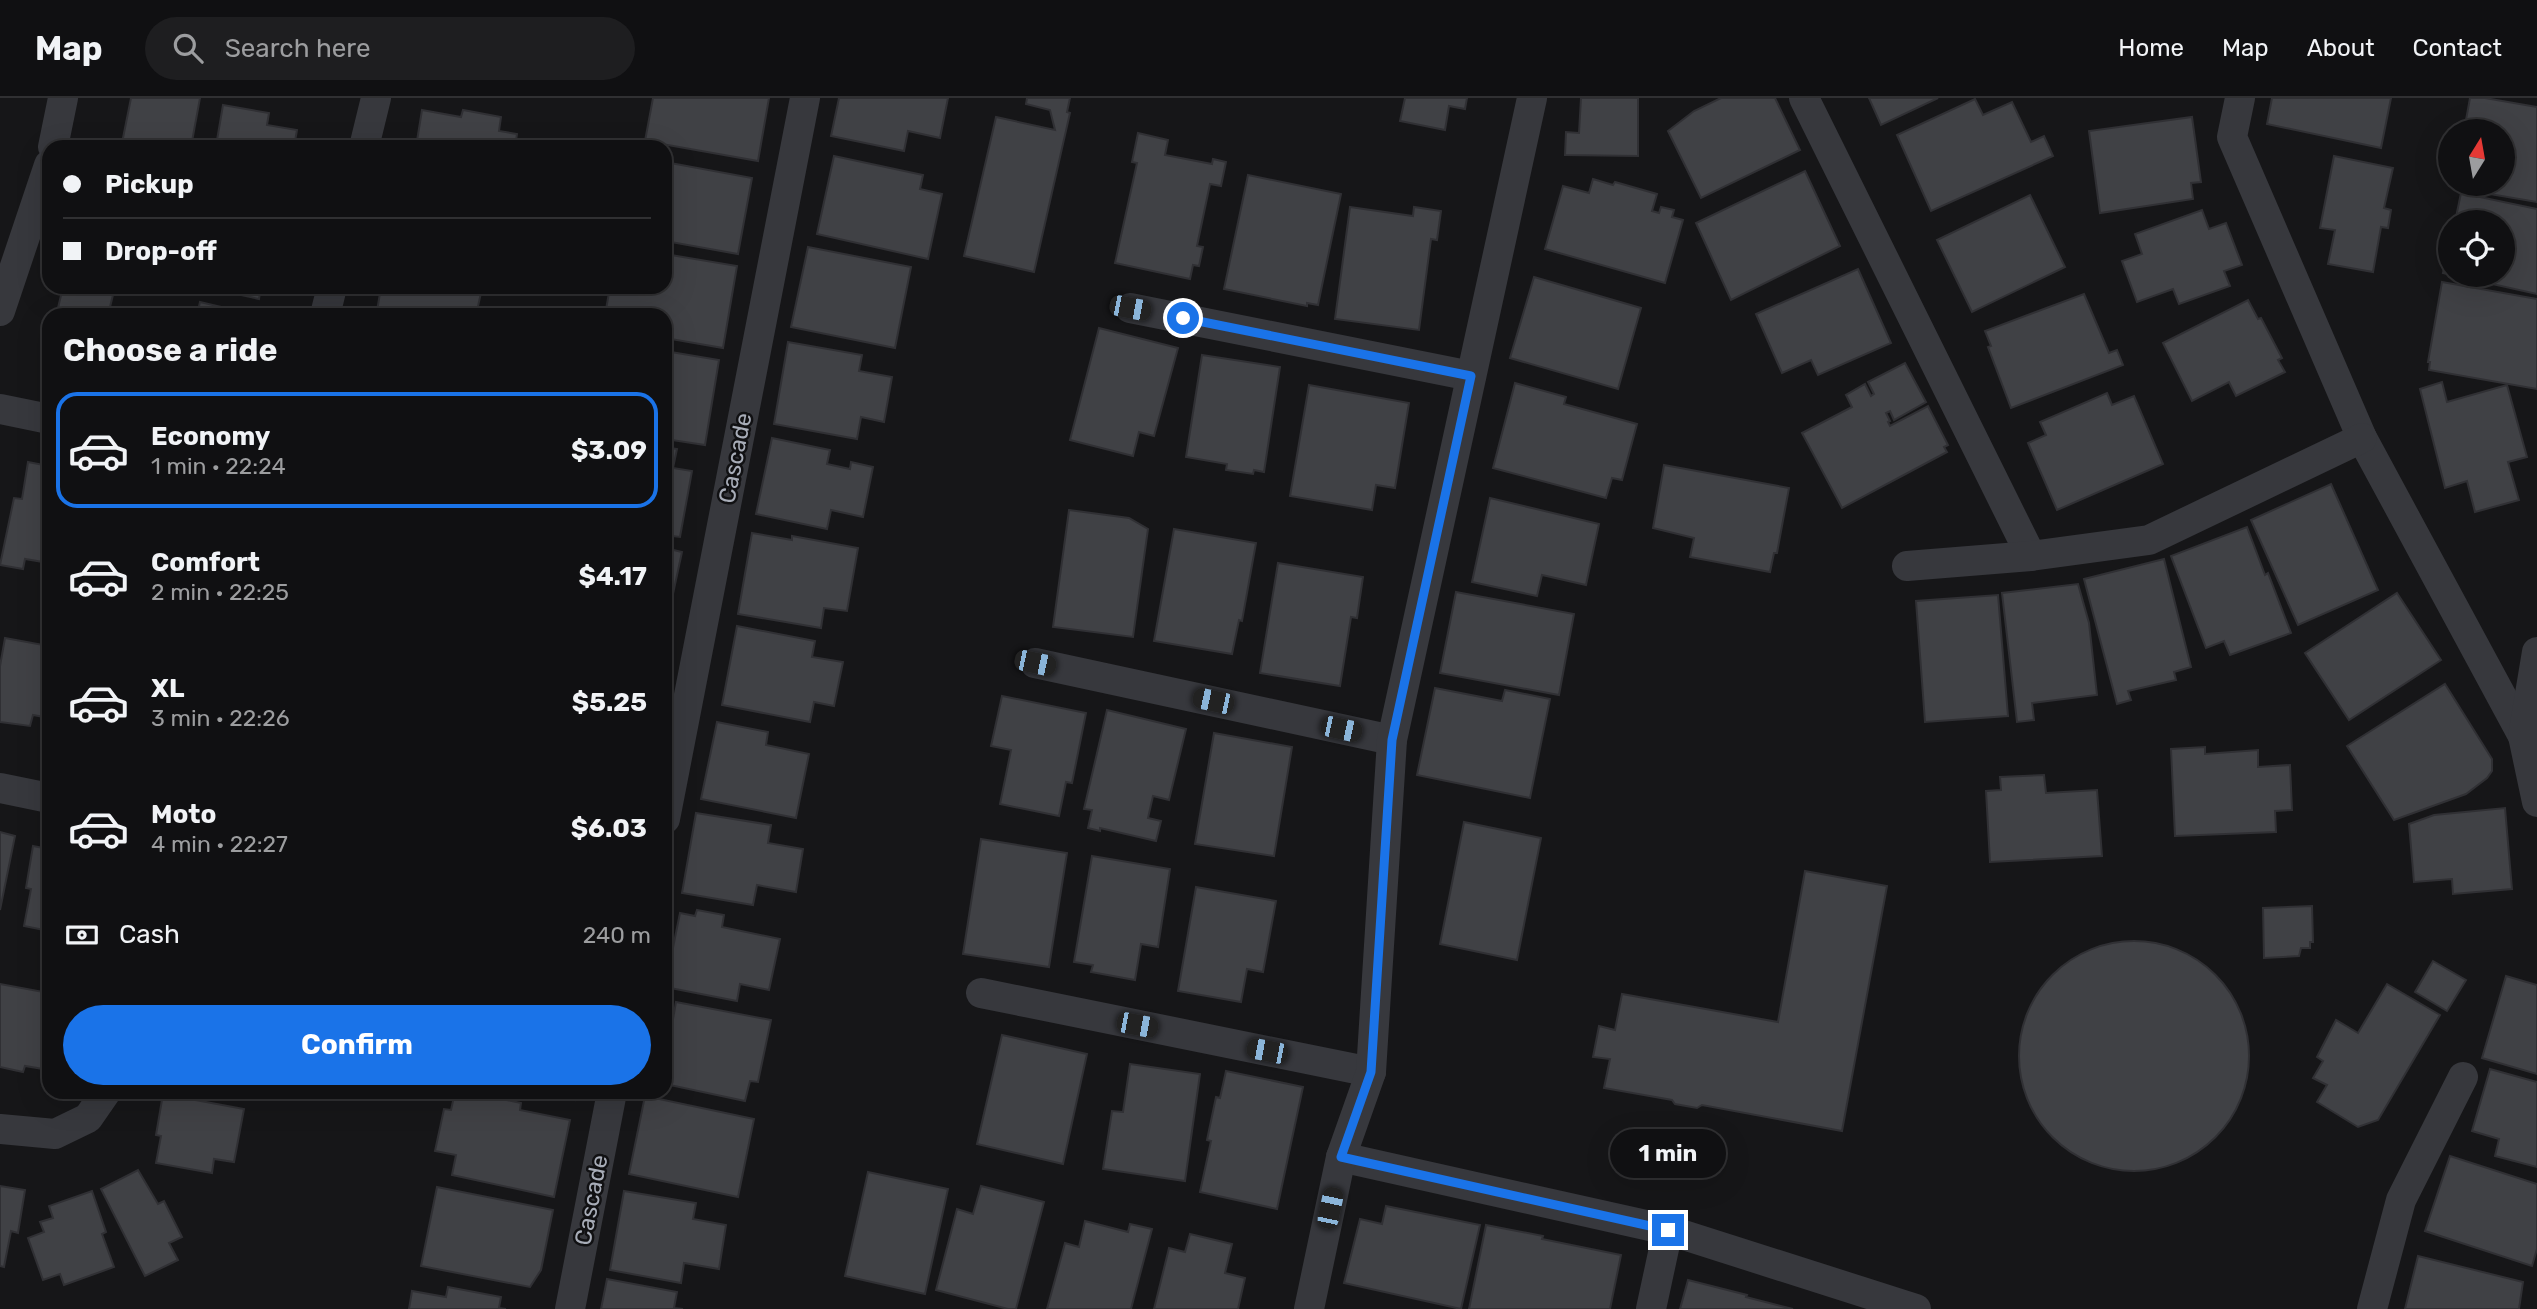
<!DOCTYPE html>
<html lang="en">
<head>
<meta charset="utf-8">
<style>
  :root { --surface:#101012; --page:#1e1e20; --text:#f1f3f6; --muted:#9c9d9f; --line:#303032; --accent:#1a73e8 }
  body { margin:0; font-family:Rubik,sans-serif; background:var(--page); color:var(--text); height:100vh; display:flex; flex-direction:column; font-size:26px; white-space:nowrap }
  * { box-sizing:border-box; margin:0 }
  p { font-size:23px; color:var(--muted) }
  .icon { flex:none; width:38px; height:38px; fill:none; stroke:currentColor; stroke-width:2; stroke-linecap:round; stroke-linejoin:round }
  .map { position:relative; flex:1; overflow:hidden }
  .drawer { position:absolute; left:42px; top:210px; width:630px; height:791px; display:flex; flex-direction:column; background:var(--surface); border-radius:21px; box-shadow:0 7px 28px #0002,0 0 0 2px var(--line) }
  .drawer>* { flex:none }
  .hud { position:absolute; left:42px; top:42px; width:630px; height:154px; border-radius:21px; box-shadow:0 7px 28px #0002,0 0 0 2px var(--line); display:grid; align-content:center; height:154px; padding:0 21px; background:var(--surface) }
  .needle { width:46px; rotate:11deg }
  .controls { position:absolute; left:2438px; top:21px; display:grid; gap:14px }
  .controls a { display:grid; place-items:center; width:77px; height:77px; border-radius:50%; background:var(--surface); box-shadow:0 7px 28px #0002,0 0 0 2px var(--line); font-size:35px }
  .end { position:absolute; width:32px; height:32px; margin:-16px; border:9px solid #1a73e8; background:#fff; box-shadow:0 0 0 4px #fff }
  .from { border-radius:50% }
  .bubble { position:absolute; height:49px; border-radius:24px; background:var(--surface); box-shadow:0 7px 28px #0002,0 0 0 2px var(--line); font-size:23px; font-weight:700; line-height:49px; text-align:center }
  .car { position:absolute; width:21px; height:42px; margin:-21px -10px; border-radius:9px; box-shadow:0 0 5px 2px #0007; background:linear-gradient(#222 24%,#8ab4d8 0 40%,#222 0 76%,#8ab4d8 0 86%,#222 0) }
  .hud b { display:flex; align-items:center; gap:24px; height:66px; font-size:26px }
  .hud b+b { border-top:2px solid var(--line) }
  .hud i { width:18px; height:18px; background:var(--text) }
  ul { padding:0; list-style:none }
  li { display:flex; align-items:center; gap:21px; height:116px; margin:0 14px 10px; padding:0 7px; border:4px solid transparent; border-radius:21px }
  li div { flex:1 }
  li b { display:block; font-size:26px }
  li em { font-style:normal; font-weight:700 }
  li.on { border-color:var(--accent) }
  li>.icon { width:63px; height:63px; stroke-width:1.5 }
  h2 { padding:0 21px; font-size:32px; line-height:84px }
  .pay { display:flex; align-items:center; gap:18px; height:77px; padding:0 21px; font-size:26px }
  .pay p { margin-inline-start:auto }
  .button { display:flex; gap:14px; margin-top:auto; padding:14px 21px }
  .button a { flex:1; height:80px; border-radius:42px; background:var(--accent); color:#fff; font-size:28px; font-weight:700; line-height:80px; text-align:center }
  header { display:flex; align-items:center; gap:42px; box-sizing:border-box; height:98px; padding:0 35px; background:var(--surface); border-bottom:2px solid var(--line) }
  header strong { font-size:33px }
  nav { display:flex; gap:38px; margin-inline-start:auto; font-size:24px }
  .search { width:490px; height:63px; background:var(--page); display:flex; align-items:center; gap:18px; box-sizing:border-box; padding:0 24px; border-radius:38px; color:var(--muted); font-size:26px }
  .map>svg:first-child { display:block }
</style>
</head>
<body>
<header>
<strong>Map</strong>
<div class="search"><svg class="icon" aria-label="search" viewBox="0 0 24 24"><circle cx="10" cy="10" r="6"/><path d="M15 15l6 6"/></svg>Search here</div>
<nav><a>Home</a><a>Map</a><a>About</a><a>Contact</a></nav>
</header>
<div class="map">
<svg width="2537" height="1211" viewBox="0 0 2537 1211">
  <rect width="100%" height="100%" fill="#161618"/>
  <!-- building -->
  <g fill="#404145" stroke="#303034" stroke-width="2">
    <polygon points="131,0 200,0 191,49 139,49 122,45"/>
    <polygon points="653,0 769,0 758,63 645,43"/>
    <polygon points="839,0 948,0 940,40 908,33 904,53 831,38"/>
    <polygon points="1027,0 1070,0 1067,14 1070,15 1034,174 964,158 996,19 1055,32 1050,12 1026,6"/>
    <polygon points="1405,0 1467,0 1465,11 1449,8 1445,32 1400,23"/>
    <polygon points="1581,0 1638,0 1638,58 1565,57 1566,34 1579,35"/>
    <polygon points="1721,0 1775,0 1800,52 1701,100 1668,33 1694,13"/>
    <polygon points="1869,0 1938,0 1881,27"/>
    <polygon points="2272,0 2391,0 2381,50 2267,26"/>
    <polygon points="2470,0 2485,0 2537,9 2537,104 2472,93 2473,87 2467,86 2502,86 2502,33 2464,33"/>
    <polygon points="1975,1 1983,17 2012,4 2031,44 2044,38 2053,58 1931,113 1897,37"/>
    <polygon points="223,7 269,15 267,27 297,32 294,49 216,48"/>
    <polygon points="422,12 461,19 463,12 501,19 499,33 517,36 515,49 416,49"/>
    <polygon points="2192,19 2201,84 2191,85 2193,101 2100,115 2089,33"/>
    <polygon points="1138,35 1168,42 1165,57 1212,66 1213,61 1226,64 1221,88 1210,86 1197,148 1203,149 1199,168 1193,167 1190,181 1115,165 1137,65 1132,64"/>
    <polygon points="834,58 923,77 920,91 942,96 928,161 817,136"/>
    <polygon points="2334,58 2393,70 2384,110 2391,112 2388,130 2381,129 2373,174 2328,166 2335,132 2320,130"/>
    <polygon points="665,64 752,80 738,156 665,143"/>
    <polygon points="1805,73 1840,148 1731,202 1696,125"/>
    <polygon points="1248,77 1341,96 1318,207 1307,205 1307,208 1224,191"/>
    <polygon points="1593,81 1613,87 1615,84 1657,96 1652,113 1659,115 1661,109 1674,112 1672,119 1683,122 1665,185 1545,151 1563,88 1589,95"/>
    <polygon points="2461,95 2537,111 2537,196 2443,175 2450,145 2450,177 2502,177 2502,124 2455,124"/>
    <polygon points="2030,97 2065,169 1972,214 1937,142"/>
    <polygon points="1350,109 1413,118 1414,109 1441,113 1437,142 1431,141 1419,232 1335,221"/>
    <polygon points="2202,112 2209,131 2226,125 2242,167 2224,173 2230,188 2179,206 2173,191 2137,204 2122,163 2142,156 2135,136"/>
    <polygon points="808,149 911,169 895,250 791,229"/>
    <polygon points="665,156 737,168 723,250 665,240 665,217 605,217 610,189 665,189"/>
    <polygon points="1858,171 1891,245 1818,277 1811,262 1782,275 1756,216"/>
    <polygon points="1534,179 1641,210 1618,291 1510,260"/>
    <polygon points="2442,184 2537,201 2537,291 2429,272 2430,264 2428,264"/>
    <polygon points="63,189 115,189 108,217 65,217 67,211 58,210"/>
    <polygon points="204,189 261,189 259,201"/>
    <polygon points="381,189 463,189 463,191 481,195 476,217 398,217 377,213"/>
    <polygon points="2084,196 2109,255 2117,252 2123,267 2011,310 1988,249 1991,248 1985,233"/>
    <polygon points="2248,202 2258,221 2261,220 2282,260 2278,262 2285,274 2236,298 2229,284 2192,303 2163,245"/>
    <polygon points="200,204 255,217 197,217"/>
    <polygon points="1099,230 1178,250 1154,338 1139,334 1133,358 1070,342"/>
    <polygon points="788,244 862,257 859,273 892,279 884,324 861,319 857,341 774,326"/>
    <polygon points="665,253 719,262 705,347 665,341"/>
    <polygon points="1202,257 1280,269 1264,374 1254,372 1253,376 1226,372 1227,366 1186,359"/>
    <polygon points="1905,265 1926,304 1894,322 1890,313 1886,315 1890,323 1888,324 1890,328 1928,308 1948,347 1944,349 1947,354 1842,410 1802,335 1852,309 1846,297 1865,286 1871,298 1874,296 1868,284"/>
    <polygon points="2442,284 2447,304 2507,287 2527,359 2508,364 2519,402 2475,414 2467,383 2445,390 2420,291"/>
    <polygon points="1515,285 1566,299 1564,306 1637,326 1622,382 1612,380 1606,400 1493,370"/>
    <polygon points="1309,287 1409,305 1395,390 1376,387 1372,412 1290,398"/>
    <polygon points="2107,295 2112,307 2134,298 2163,366 2057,412 2028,345 2046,337 2040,324"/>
    <polygon points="772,340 830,352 827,366 850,371 851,364 873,369 863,419 831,412 827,431 756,416"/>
    <polygon points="665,349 677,351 673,370 692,373 680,439 665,437"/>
    <polygon points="28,364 49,368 49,465 25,461 23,471 0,467 14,400 22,401"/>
    <polygon points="1664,367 1789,390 1777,455 1774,455 1770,474 1690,459 1694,440 1653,430"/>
    <polygon points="2331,386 2378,492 2298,527 2251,422"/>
    <polygon points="1490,400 1599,426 1586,487 1542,477 1537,498 1472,484"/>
    <polygon points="1069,412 1129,420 1148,431 1133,539 1053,529"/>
    <polygon points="2247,429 2265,477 2268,475 2291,535 2230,557 2224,543 2206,550 2171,458"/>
    <polygon points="1174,431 1256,445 1242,523 1239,522 1232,556 1154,543"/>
    <polygon points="752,435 792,442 792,438 858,450 847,513 824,510 821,530 738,516"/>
    <polygon points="665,450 682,454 665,533"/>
    <polygon points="2164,461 2191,569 2174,574 2176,582 2128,593 2131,602 2117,606 2084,481"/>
    <polygon points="1278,465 1363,479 1357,520 1351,519 1340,588 1260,575"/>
    <polygon points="2078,486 2089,525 2097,597 2032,605 2034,622 2017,624 2002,495"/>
    <polygon points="1456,494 1574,516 1559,597 1440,575"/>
    <polygon points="2397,495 2441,562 2349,622 2305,555"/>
    <polygon points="1998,497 2008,618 1925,624 1916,503"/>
    <polygon points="737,528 815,543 812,559 843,564 834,608 814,604 810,624 722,607"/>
    <polygon points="5,540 49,548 49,620 33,617 30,628 0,624 0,568"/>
    <polygon points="2445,586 2492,661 2492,673 2487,680 2466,696 2394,722 2347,648"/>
    <polygon points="1435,590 1502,603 1505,592 1550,601 1530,700 1417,677"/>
    <polygon points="1002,598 1086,615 1072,685 1066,684 1059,718 1000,706 1011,652 991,648"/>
    <polygon points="1107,612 1186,631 1169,702 1153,698 1148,720 1161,723 1156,743 1100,730 1100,733 1088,730 1092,712 1084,711"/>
    <polygon points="717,624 768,634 766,647 809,656 796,720 701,701"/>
    <polygon points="1214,635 1292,649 1274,758 1195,746"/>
    <polygon points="2205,649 2205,656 2258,652 2258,669 2290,667 2292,712 2275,713 2276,734 2175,738 2171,651"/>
    <polygon points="2044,677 2046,695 2097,692 2102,758 1990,764 1986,693 2001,692 2000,679"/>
    <polygon points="2505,710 2512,791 2453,796 2452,781 2414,784 2409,726 2434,717"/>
    <polygon points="696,715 771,727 768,745 803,751 796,794 757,787 753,807 682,795"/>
    <polygon points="1464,724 1541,740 1517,862 1440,846"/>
    <polygon points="0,734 15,738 0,812"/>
    <polygon points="981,741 1067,755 1049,869 963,856"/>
    <polygon points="33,748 49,751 49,833 24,828 31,791 26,790"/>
    <polygon points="1092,758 1170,771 1158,849 1141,846 1135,882 1091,874 1093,867 1074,864"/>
    <polygon points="1805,773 1887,788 1842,1033 1702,1007 1697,1010 1675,1006 1672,1002 1604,990 1610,961 1593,959 1599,928 1615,932 1622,896 1778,924"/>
    <polygon points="1196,789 1276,803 1263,874 1247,871 1241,904 1178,893"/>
    <polygon points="2312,808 2313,844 2310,844 2310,850 2301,850 2299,858 2264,860 2263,810"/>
    <polygon points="697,812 724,817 722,829 780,841 769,892 740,886 737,903 665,889 680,815 695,818"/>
    <circle cx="2134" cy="958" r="115"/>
    <polygon points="2433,863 2466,882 2447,913 2415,894"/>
    <polygon points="2506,878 2537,887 2537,976 2482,960"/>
    <polygon points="0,886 49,895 49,972 25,968 23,974 0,969"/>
    <polygon points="2387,886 2440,917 2378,1022 2358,1029 2317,1004 2327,987 2313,980 2323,963 2317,959 2336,922 2358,935"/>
    <polygon points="676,904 771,922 758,984 750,983 745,1003 665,986 665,919 673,921"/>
    <polygon points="1002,937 1087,956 1063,1066 977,1046"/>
    <polygon points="1130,966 1200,976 1185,1083 1103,1071 1112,1013 1123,1014"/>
    <polygon points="2490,971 2537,984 2537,1069 2495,1058 2499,1041 2472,1033"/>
    <polygon points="1226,973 1303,989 1277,1111 1200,1094 1211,1043 1207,1042 1216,999 1220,1000"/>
    <polygon points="455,994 467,994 521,1005 520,1012 570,1022 554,1099 452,1077 456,1057 435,1053 444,1011 451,1012"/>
    <polygon points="528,994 577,994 575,1002"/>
    <polygon points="163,996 244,1011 234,1064 214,1061 212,1075 156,1065 161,1038 156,1037"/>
    <polygon points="645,998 754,1021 738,1099 629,1076"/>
    <polygon points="2450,1058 2537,1086 2537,1151 2532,1168 2425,1133"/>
    <polygon points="138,1072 158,1106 164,1103 182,1139 169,1145 178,1162 145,1178 101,1091"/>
    <polygon points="868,1074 948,1091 925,1196 845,1178"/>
    <polygon points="0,1088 25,1092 18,1135 11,1133 4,1169 0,1168"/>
    <polygon points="981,1088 1044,1104 1016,1211 1008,1211 936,1192 957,1111 973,1116"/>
    <polygon points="437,1089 553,1112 541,1172 530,1189 421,1168"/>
    <polygon points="92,1093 106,1134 102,1136 114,1169 64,1187 60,1176 43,1182 28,1140 44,1134 40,1124 53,1120 49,1108"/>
    <polygon points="624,1093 696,1105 693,1121 726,1127 719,1171 684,1165 681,1185 610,1172"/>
    <polygon points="1386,1108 1480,1127 1461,1211 1344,1185 1360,1121 1382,1126"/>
    <polygon points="1085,1123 1128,1134 1130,1126 1152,1131 1131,1211 1047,1211 1065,1145 1079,1149"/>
    <polygon points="1486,1127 1543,1138 1542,1141 1621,1157 1610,1211 1469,1211"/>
    <polygon points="1190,1136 1232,1146 1225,1175 1245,1180 1238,1211 1154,1211 1169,1150 1185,1154"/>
    <polygon points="2418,1158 2523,1184 2519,1211 2405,1211"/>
    <polygon points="607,1181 677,1194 674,1210 683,1211 601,1211"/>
    <polygon points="1688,1182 1747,1197 1746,1199 1793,1211 1680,1211"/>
    <polygon points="448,1189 501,1199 499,1210 506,1211 409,1211 412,1193 446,1199"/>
  </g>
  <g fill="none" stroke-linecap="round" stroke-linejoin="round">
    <!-- street -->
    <g stroke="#37383d" stroke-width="30">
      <polyline points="1804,0 2031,458"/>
      <polyline points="2240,0 2232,39 2362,340 2523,638"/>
      <polyline points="53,49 63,0"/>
      <polyline points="364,49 376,0"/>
      <polyline points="1130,210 1471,278"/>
      <polyline points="0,213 49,67"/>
      <polyline points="325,217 332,189"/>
      <polyline points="0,311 49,321"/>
      <polyline points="1907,468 2031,458 2149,442 2362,340"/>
      <polyline points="2537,554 2523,638 2537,704"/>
      <polyline points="1035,565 1392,642"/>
      <polyline points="0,690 49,700"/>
      <polyline points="665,721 805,0"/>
      <polyline points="981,895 1371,974"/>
      <polyline points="0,1031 55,1036 88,1020 106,994"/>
      <polyline points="1341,1059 1668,1132 1916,1211"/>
      <polyline points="570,1211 612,994"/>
      <polyline points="1309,1211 1341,1059 1371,974 1392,642 1532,0"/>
      <polyline points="1651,1211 1668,1132"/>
      <polyline points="2372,1211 2401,1102 2463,979"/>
    </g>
  </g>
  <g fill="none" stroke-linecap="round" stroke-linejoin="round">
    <!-- route -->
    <polyline stroke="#1a73e8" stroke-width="9" points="1183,220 1471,278 1392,642 1371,974 1341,1059 1668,1132"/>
  </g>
  <g text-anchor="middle" stroke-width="5" stroke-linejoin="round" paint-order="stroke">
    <!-- street labels -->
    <g font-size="23" fill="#a8adb8" stroke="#111113">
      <text transform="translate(735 360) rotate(-79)" y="8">Cascade</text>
      <text transform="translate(591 1102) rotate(-79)" y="8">Cascade</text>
    </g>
  </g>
</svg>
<div class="controls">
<a><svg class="needle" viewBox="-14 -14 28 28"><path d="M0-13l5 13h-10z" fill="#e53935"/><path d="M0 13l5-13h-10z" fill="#9c9d9f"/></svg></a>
<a><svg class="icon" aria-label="locate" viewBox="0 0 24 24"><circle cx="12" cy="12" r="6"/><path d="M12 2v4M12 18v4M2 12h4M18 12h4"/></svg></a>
</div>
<i class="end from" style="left:1183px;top:220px"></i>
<i class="end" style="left:1668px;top:1132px"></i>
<div class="bubble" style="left:1610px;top:1031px;width:116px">1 min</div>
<i class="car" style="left:1130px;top:210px;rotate:101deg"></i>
<i class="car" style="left:1035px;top:565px;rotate:102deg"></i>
<i class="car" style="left:1213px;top:603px;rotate:282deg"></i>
<i class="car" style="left:1341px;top:631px;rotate:102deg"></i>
<i class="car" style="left:1137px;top:927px;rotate:101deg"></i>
<i class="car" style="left:1267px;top:953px;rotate:281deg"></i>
<i class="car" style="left:1330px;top:1110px;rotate:12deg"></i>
<div class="hud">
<b><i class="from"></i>Pickup</b>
<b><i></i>Drop-off</b>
</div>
<section class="drawer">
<h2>Choose a ride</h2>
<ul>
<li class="on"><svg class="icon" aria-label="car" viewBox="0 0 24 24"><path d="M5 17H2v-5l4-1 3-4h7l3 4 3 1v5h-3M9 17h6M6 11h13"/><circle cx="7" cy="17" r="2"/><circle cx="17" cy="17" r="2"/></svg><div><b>Economy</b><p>1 min · 22:24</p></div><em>$3.09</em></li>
<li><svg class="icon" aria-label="car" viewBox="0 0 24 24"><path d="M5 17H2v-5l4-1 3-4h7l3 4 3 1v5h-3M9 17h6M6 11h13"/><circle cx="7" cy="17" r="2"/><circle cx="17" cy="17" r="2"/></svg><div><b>Comfort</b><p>2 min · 22:25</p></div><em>$4.17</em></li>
<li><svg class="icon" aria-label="car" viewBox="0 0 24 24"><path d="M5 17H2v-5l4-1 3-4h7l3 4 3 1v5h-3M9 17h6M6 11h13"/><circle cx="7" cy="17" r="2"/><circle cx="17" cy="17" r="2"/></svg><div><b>XL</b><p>3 min · 22:26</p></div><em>$5.25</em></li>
<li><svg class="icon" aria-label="car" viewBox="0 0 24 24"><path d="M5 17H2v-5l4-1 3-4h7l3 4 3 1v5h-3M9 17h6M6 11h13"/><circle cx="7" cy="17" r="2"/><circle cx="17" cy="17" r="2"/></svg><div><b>Moto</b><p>4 min · 22:27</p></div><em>$6.03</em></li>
</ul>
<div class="pay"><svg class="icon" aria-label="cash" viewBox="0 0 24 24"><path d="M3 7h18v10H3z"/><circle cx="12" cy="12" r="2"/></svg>Cash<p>240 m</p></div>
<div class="button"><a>Confirm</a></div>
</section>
</div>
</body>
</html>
